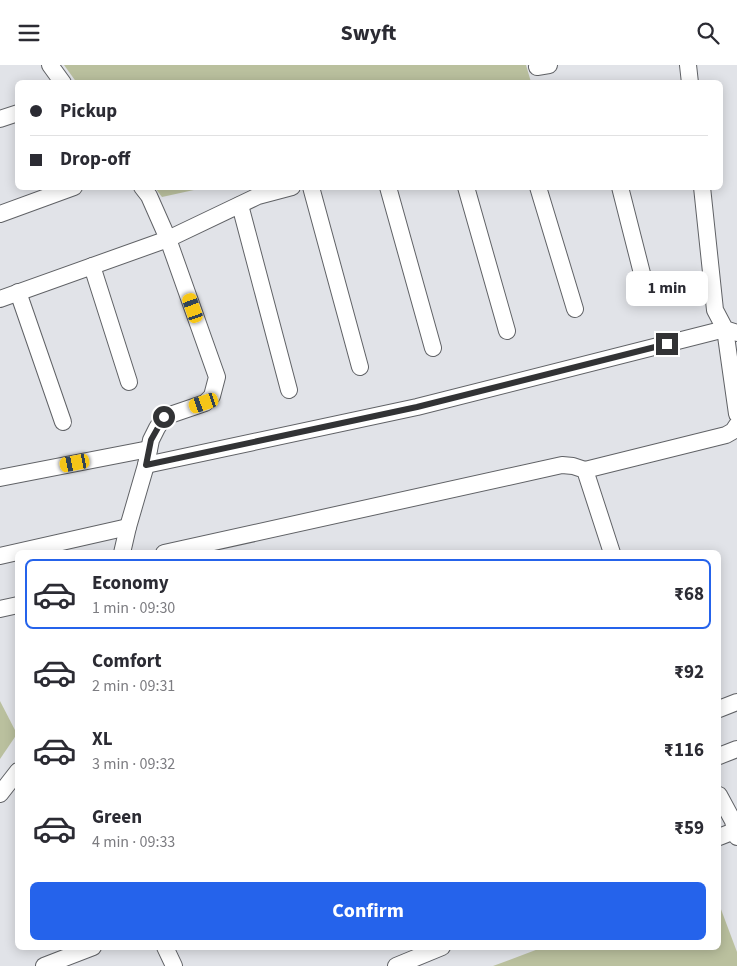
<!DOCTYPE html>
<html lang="en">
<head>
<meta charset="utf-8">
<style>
  :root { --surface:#fff; --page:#f2f2f3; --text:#2b2b33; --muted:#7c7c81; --line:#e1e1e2; --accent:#2563eb }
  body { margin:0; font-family:"Source Sans 3",sans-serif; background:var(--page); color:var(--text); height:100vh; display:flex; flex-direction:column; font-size:19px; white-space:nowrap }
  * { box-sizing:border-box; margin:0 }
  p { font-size:16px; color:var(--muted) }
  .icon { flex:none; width:28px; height:28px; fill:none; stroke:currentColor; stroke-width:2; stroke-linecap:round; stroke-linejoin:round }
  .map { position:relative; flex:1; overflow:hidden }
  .details { position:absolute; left:15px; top:485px; width:706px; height:400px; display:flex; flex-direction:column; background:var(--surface); border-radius:8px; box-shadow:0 2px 12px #0003 }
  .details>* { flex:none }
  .banner { position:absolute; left:15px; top:15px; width:708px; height:110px; border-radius:8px; box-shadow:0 2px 12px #0003; display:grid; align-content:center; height:110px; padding:0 15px; background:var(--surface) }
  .end { position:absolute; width:22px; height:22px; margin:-11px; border:6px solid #323335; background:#fff; box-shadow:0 0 0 2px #fff }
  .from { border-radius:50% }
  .bubble { position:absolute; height:35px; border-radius:8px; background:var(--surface); box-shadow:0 2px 12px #0003; font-size:16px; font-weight:700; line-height:35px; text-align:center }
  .car { position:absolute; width:15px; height:30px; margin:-15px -8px; border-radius:6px; box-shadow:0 0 4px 1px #0007; background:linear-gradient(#f5c518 24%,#345 0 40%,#f5c518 0 76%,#345 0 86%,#f5c518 0) }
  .banner b { display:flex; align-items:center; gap:18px; height:48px; font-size:19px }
  .banner b+b { border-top:1px solid var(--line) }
  .banner i { width:12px; height:12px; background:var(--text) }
  ul { padding:9px 0 0; list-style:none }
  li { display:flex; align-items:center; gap:15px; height:70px; margin:0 10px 8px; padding:0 5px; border:2px solid transparent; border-radius:8px }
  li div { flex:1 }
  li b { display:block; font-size:19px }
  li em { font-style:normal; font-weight:700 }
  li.current { border-color:var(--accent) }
  li>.icon { width:45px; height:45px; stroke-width:1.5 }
  .action { display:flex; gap:10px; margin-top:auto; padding:10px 15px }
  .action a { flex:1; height:58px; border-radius:8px; background:var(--accent); color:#fff; font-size:20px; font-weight:700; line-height:58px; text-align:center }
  header { display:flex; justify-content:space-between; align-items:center; height:65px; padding:0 15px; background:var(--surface); font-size:22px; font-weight:700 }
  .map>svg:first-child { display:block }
</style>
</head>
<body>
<header><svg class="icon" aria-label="menu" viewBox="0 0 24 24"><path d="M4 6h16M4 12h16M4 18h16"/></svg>Swyft<svg class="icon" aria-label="search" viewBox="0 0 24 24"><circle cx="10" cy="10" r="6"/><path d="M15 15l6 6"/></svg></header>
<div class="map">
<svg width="737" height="901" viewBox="0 0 737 901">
  <rect width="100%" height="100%" fill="#e1e3e8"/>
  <!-- green -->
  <g fill="#bac09e">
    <polygon points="64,0 526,0 531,17 77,18"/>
    <polygon points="155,123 203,123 162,132"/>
    <polygon points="0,636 17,669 0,694"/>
    <polygon points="719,839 737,887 737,901 493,901 541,883 719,882"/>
  </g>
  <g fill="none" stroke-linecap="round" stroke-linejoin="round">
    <!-- minor casing -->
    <g stroke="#606266" stroke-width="18">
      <g id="minor">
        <polyline points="50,0 63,18"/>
        <polyline points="688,0 690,18"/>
        <polyline points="537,2 549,0"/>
        <polyline points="0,54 18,48"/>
        <polyline points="311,122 360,302"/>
        <polyline points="388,122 433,283"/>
        <polyline points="466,122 507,266"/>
        <polyline points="538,122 575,244"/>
        <polyline points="620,122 648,232"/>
        <polyline points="702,122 715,245 725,264 737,268"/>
        <polyline points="240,140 289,325"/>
        <polyline points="0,149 74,122"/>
        <polyline points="92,201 129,317"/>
        <polyline points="18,227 63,357"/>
        <polyline points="0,234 168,174 258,131 292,122"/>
        <polyline points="146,400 417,342 725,264 737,349"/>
        <polyline points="585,405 726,370 733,366 737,360"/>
        <polyline points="0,413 149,384"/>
        <polyline points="122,488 128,462 146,400 151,375 157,363 164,352 205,338 212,331 217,312 168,174 149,131 142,122"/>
        <polyline points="164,488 562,400 573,401 585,405 612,488"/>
        <polyline points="0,491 128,462"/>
        <polyline points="0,544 18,540"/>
        <polyline points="719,644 737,637"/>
        <polyline points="719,691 737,684"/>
        <polyline points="0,729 18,706"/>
        <polyline points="719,730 733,756 737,772"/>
        <polyline points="719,772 737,765"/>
        <polyline points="165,882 174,901"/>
        <polyline points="44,901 93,882"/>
        <polyline points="396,901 442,882"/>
      </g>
    </g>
    <!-- minor -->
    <use href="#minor" stroke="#fff" stroke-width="16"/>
  </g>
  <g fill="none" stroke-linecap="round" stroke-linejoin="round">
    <!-- route -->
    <polyline stroke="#323335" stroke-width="6" points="164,352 151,375 146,400 417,342 667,279"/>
  </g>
</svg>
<i class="end from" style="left:164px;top:352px"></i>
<i class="end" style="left:667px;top:279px"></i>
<div class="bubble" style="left:626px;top:206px;width:82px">1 min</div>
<i class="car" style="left:193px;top:243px;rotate:341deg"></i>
<i class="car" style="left:204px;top:338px;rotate:251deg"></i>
<i class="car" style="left:75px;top:398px;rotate:259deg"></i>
<div class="banner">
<b><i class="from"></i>Pickup</b>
<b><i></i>Drop-off</b>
</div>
<section class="details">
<ul>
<li class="current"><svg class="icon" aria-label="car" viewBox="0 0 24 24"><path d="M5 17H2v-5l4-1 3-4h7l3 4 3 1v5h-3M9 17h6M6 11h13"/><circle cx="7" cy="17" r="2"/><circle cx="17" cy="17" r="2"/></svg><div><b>Economy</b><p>1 min · 09:30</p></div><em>₹68</em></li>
<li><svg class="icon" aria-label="car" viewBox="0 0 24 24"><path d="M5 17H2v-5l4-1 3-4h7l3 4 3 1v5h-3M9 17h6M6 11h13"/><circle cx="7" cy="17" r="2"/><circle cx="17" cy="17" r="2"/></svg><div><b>Comfort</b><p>2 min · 09:31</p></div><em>₹92</em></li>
<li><svg class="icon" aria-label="car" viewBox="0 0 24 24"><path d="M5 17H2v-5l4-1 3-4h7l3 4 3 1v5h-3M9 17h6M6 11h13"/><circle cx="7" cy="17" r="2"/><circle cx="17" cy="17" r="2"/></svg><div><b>XL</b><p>3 min · 09:32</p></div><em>₹116</em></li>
<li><svg class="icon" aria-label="car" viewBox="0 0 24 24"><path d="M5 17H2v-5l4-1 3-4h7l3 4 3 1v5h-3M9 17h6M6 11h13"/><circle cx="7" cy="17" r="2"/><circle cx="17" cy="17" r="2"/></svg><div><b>Green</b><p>4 min · 09:33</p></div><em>₹59</em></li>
</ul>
<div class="action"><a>Confirm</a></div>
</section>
</div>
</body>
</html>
